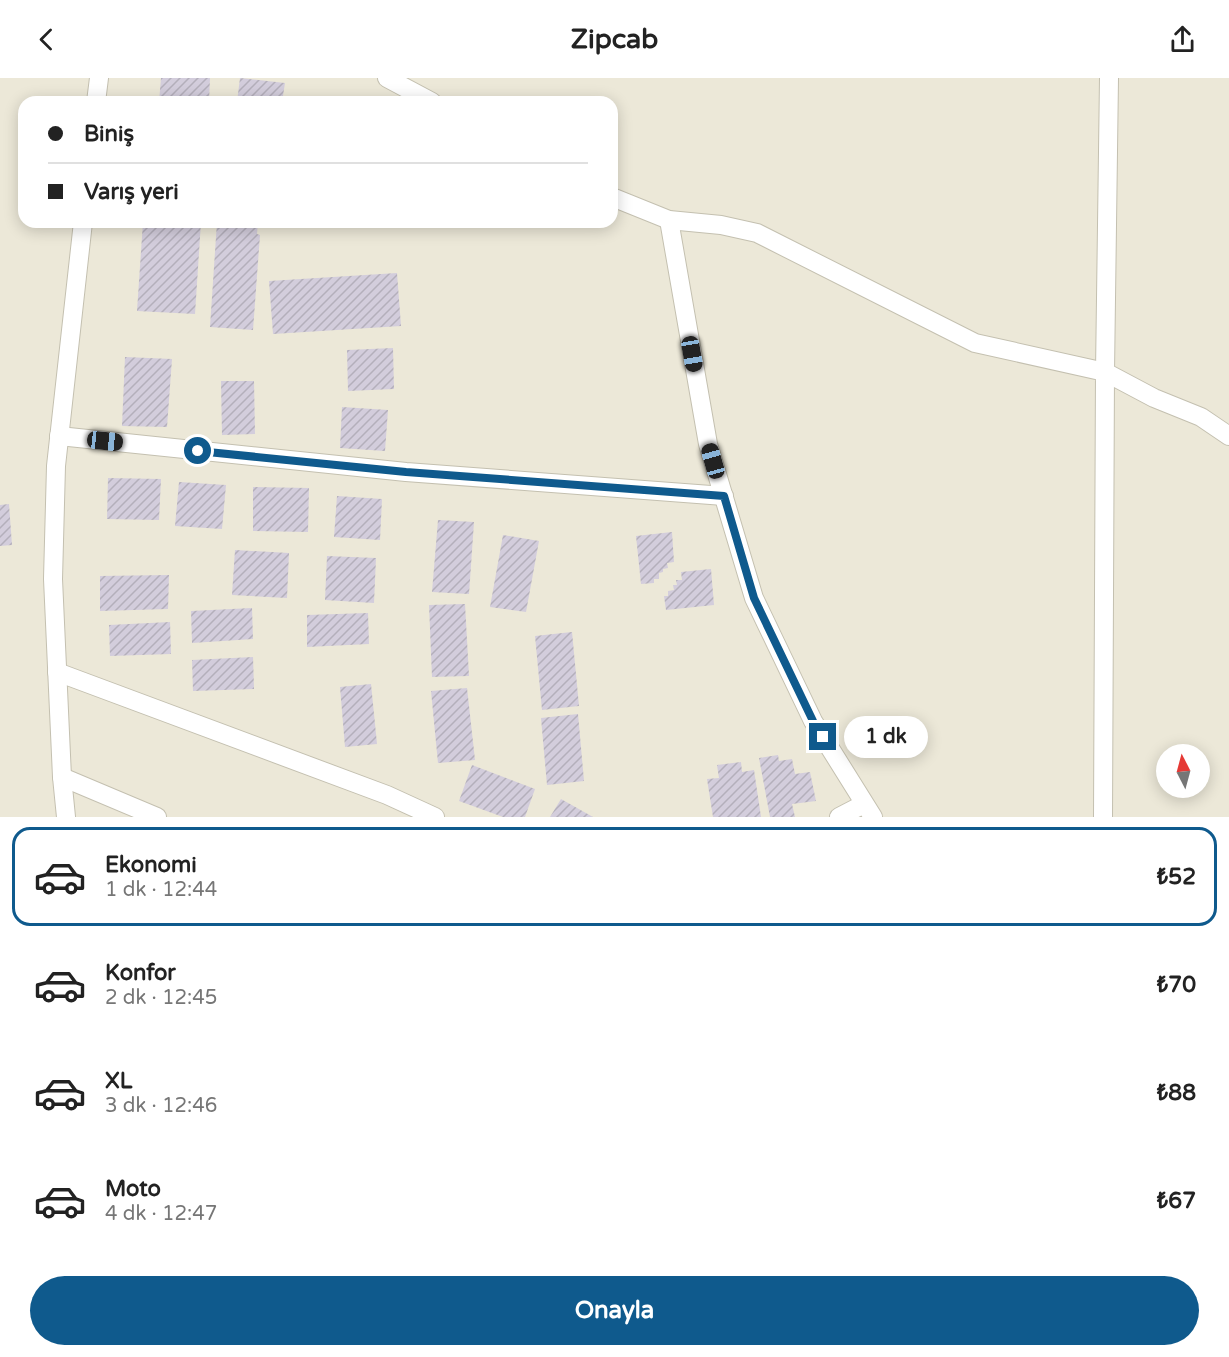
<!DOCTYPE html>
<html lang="tr">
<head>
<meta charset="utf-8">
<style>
  :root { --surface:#fff; --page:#f2f2f2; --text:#222; --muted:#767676; --line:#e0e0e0; --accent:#0f5a8d }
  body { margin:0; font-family:"Varela Round",sans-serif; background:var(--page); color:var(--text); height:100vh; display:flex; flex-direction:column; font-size:22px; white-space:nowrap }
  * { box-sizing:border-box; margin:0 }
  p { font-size:20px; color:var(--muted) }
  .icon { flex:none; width:33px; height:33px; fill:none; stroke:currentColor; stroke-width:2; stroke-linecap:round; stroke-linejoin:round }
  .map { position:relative; height:739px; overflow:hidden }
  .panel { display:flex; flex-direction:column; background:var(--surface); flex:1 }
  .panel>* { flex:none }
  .top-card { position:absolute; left:18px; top:18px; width:600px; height:132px; border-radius:18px; box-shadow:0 3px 15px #0003; display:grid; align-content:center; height:132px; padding:0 30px; background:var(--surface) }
  .needle { width:39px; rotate:354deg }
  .controls { position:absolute; left:1156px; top:666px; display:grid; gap:12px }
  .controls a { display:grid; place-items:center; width:54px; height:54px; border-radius:50%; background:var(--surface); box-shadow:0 3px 15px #0003; font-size:30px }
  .end { position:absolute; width:27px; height:27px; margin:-14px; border:8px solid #0f5a8d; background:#fff; box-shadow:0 0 0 3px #fff }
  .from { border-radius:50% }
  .bubble { position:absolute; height:42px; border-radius:21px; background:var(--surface); box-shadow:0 3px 15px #0003; font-size:20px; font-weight:800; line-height:42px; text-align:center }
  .car { position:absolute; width:18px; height:36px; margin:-18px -9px; border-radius:8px; box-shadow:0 0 4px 2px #0007; background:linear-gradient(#222 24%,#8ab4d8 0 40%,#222 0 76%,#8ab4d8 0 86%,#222 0) }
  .top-card b { display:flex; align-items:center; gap:21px; height:57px; font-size:22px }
  .top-card b+b { border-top:2px solid var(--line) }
  .top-card i { width:15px; height:15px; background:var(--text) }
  ul { padding:10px 0 0; list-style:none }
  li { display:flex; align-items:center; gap:18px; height:99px; margin:0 12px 9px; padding:0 18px; border:3px solid transparent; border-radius:18px }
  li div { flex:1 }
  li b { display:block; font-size:22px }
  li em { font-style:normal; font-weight:800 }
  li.active { border-color:var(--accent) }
  li>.icon { width:54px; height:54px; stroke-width:1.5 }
  .action { display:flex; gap:12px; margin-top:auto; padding:12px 30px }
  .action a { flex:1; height:69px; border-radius:36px; background:var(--accent); color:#fff; font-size:24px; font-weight:800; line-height:69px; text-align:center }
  header { display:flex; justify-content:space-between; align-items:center; height:78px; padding:0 30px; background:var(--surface); font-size:27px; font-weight:800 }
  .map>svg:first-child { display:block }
</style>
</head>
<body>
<header><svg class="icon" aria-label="back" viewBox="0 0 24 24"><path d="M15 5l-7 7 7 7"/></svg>Zipcab<svg class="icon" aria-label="share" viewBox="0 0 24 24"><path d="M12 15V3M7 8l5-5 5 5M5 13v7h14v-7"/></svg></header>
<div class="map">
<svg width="1229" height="739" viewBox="0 0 1229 739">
  <defs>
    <pattern id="building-hatch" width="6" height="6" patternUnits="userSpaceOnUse" patternTransform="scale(1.5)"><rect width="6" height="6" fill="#d3cddc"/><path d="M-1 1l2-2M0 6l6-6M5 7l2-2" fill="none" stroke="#b4afbb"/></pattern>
  </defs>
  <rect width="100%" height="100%" fill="#ece8d8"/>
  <!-- building -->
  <g fill="url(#building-hatch)">
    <polygon points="161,0 210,0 209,24 159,24"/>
    <polygon points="240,0 285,5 282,24 237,24"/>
    <polygon points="143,144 201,144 195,236 137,233"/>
    <polygon points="217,144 258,144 257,156 260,157 253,252 210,249"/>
    <polygon points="397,195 401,248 273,256 269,203"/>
    <polygon points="393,270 394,311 348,313 347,272"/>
    <polygon points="125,279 172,281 167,349 122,348"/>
    <polygon points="221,303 254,303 255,356 222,357"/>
    <polygon points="342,329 388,332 385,373 340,370"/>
    <polygon points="108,400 161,401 159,442 107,441"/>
    <polygon points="179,404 226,407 222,451 175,448"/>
    <polygon points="253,409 309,410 308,454 253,453"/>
    <polygon points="337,418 382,421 380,462 334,459"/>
    <polygon points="9,426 12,467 0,468 0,427"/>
    <polygon points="438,442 474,444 469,516 432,514"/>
    <polygon points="672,454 674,484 667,485 668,490 663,491 663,494 659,495 659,501 654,501 654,505 641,506 636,458"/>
    <polygon points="503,457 539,463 526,534 490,529"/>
    <polygon points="235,472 289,475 287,520 232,517"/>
    <polygon points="327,478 376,480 374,525 325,522"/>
    <polygon points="711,491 714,527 666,532 664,518 668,518 668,513 674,512 673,507 677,507 676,502 682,502 681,494"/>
    <polygon points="169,497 168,531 100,533 100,498"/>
    <polygon points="465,526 469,598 432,599 429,527"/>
    <polygon points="252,530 253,561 192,565 191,533"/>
    <polygon points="368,535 369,566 307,569 307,537"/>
    <polygon points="170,544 171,576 110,578 109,547"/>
    <polygon points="572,554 579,628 542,632 535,558"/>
    <polygon points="253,579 254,611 193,613 192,582"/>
    <polygon points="371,606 377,666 345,669 340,609"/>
    <polygon points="467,610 475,682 438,685 431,613"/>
    <polygon points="578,636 584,703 547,707 541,640"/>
    <polygon points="778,677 779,683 792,681 795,696 810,694 816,723 792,726 795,739 770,739 759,680"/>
    <polygon points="741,684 742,694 754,692 761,739 713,739 707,701 719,700 717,687"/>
    <polygon points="472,687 535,711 525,739 503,739 459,723"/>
    <polygon points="561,721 593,739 550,739"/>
  </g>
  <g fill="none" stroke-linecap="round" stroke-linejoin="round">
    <!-- street casing -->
    <g stroke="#c4c0b0" stroke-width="20">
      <g id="street">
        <polyline points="387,0 432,24"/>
        <polyline points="1109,0 1105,294 1154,320 1201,339 1229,358"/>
        <polyline points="96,24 99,0"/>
        <polyline points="612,119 669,142 721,147 757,155 975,265 1105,294 1103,739"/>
        <polyline points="669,142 708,366 754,520 813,643 873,739"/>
        <polyline points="59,358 406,394 724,418"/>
        <polyline points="57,594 387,717 435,739"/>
        <polyline points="62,699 157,739"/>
        <polyline points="66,739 62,699 53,501 56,388 83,144"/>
        <polyline points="839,739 864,726"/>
      </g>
    </g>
    <!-- street -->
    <use href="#street" stroke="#fff" stroke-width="18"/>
  </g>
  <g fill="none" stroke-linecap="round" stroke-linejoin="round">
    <!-- route -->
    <polyline stroke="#0f5a8d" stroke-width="8" points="198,373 406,394 724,418 754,520 813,643 823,659"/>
  </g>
</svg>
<div class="controls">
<a><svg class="needle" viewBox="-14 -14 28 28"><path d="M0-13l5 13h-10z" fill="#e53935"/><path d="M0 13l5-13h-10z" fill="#767676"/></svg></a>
</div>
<i class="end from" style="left:198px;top:373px"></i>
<i class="end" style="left:823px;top:659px"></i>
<div class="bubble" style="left:844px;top:638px;width:84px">1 dk</div>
<i class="car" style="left:692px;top:276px;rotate:170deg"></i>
<i class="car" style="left:105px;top:363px;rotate:96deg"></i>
<i class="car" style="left:713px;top:383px;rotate:344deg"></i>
<div class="top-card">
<b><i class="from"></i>Biniş</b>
<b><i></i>Varış yeri</b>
</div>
</div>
<section class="panel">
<ul>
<li class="active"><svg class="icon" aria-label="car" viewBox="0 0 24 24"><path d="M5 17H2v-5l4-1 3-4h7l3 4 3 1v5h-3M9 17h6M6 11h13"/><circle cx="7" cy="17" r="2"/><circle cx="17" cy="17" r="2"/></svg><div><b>Ekonomi</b><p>1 dk · 12:44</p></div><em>₺52</em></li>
<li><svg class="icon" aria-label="car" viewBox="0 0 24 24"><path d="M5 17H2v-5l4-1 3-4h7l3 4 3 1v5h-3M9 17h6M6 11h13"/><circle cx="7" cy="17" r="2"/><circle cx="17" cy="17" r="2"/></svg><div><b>Konfor</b><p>2 dk · 12:45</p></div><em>₺70</em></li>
<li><svg class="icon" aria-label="car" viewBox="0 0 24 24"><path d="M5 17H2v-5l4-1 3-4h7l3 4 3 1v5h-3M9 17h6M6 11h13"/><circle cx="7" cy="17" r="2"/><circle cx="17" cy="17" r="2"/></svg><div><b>XL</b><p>3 dk · 12:46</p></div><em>₺88</em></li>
<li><svg class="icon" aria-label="car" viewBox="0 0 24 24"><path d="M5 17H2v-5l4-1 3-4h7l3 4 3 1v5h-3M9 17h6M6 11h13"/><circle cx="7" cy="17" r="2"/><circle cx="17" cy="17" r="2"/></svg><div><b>Moto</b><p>4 dk · 12:47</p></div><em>₺67</em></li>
</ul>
<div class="action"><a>Onayla</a></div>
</section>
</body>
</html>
